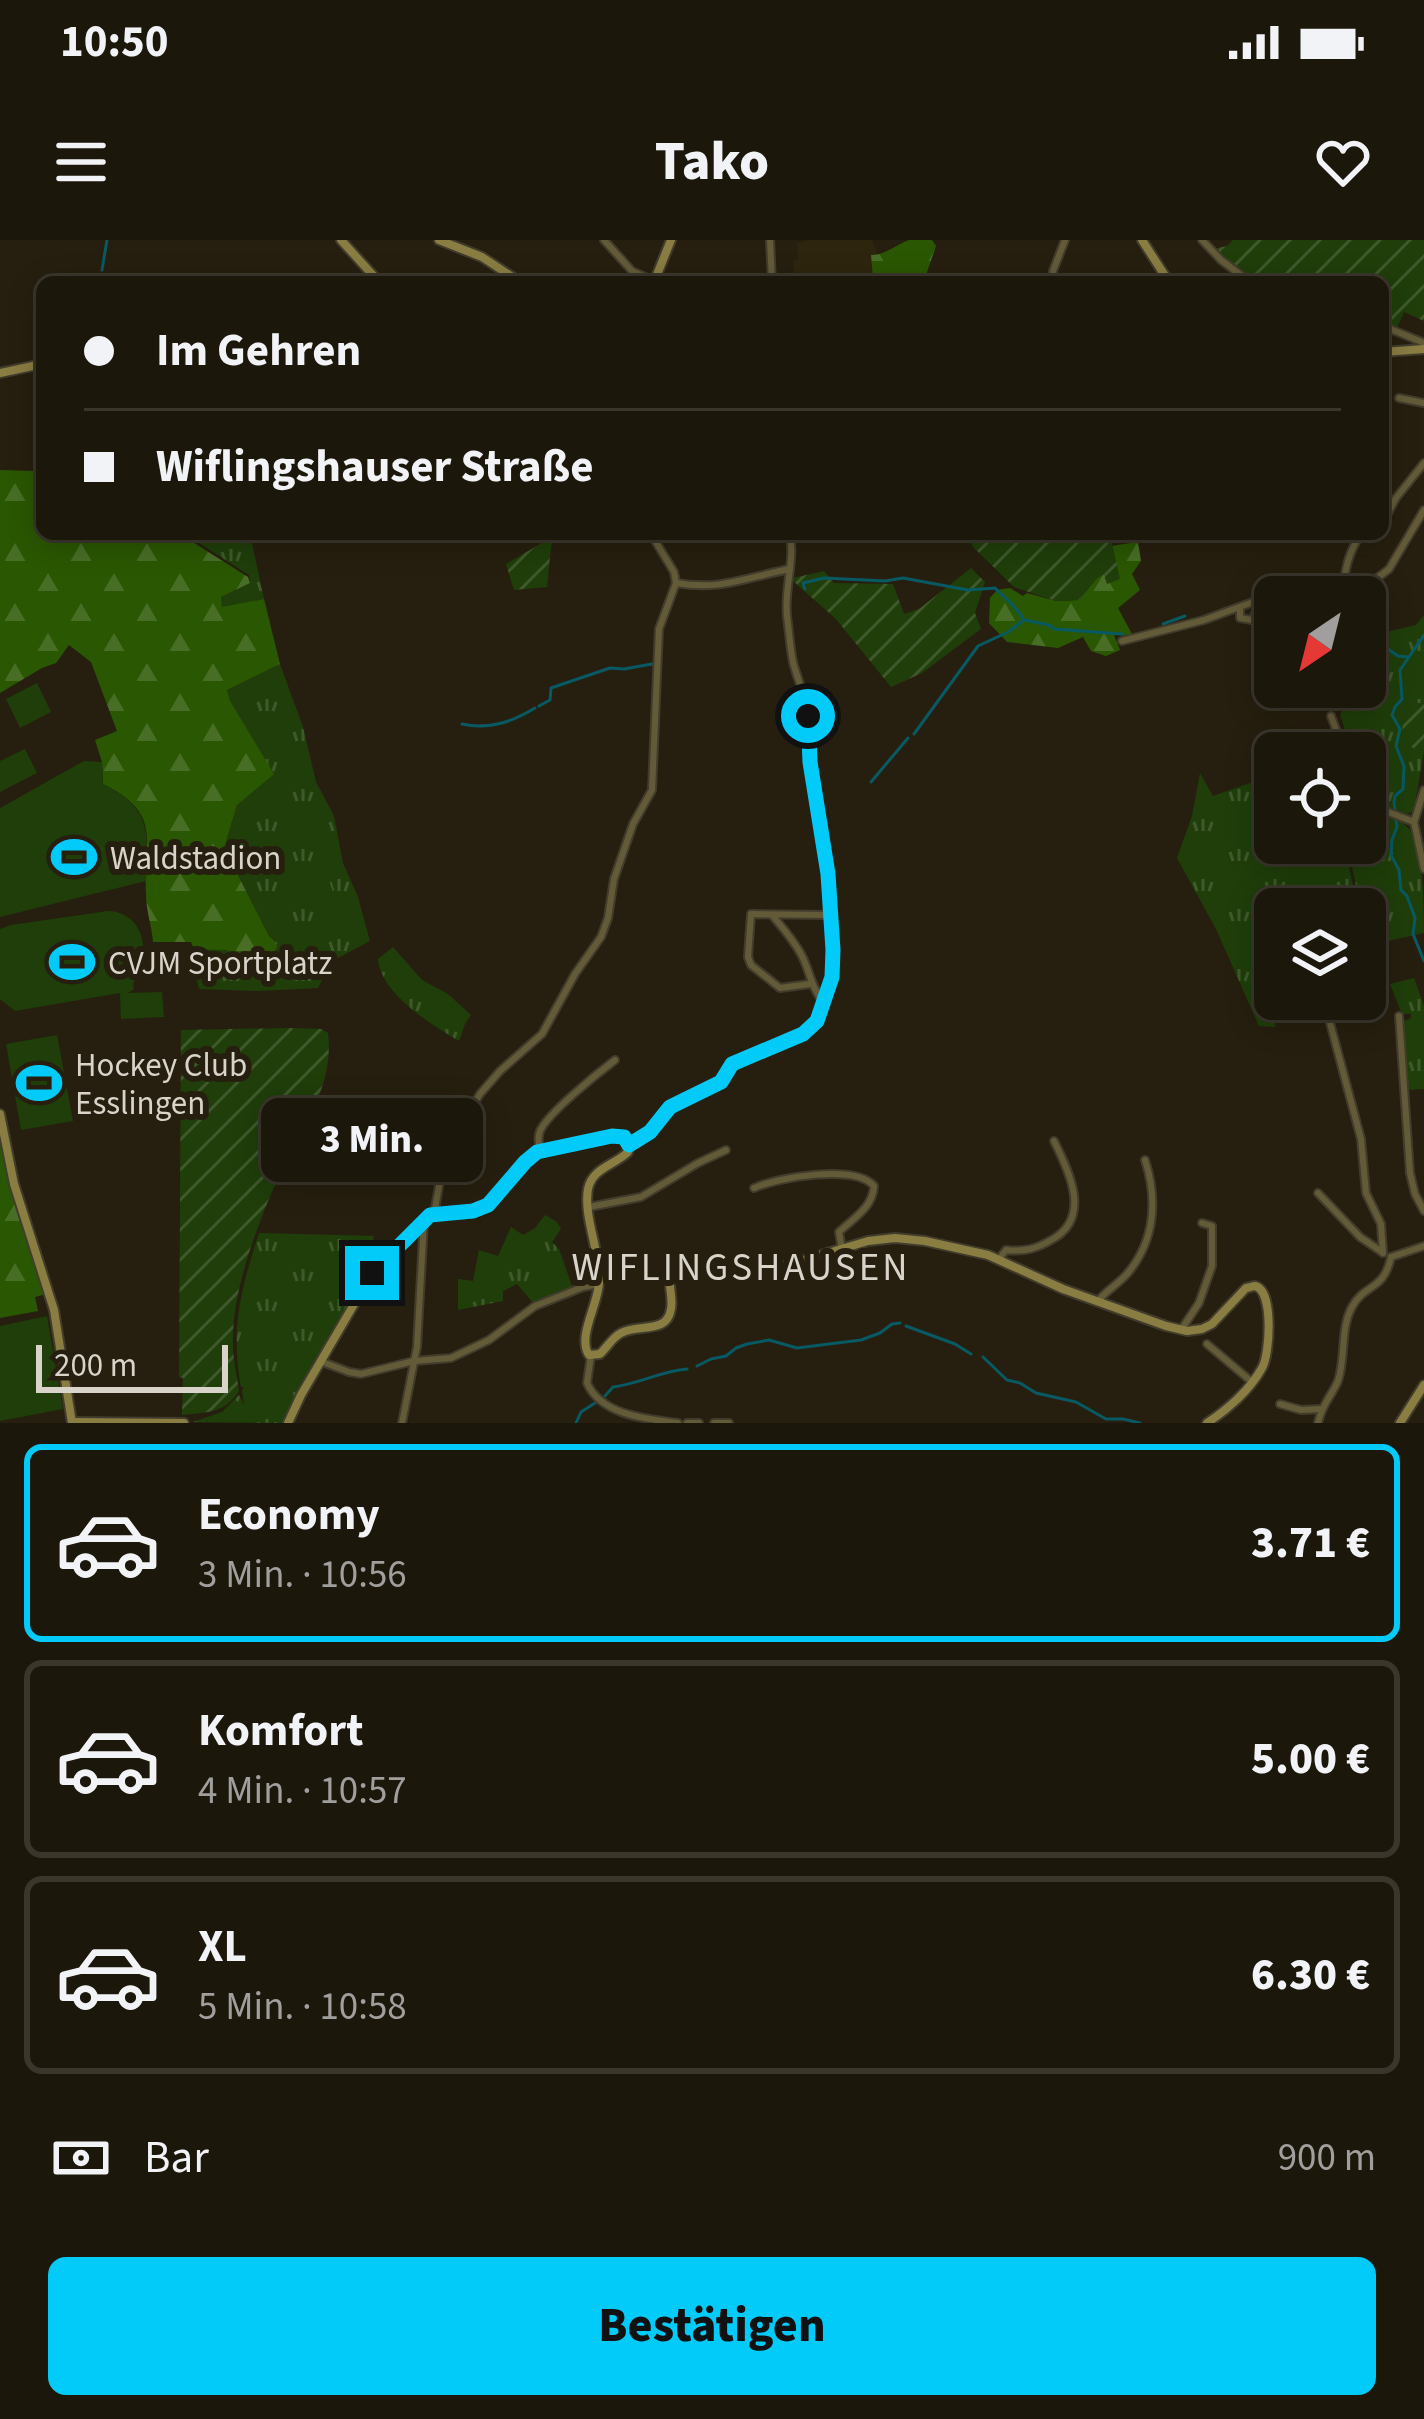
<!DOCTYPE html>
<html lang="de">
<head>
<meta charset="utf-8">
<style>
  :root { --surface:#1c170b; --page:#292419; --text:#f1f3f6; --muted:#a09f9d; --line:#3a362c; --accent:#03cbf9 }
  body { margin:0; font-family:"Source Sans 3",sans-serif; background:var(--page); color:var(--text); height:100vh; display:flex; flex-direction:column; font-size:45px; white-space:nowrap }
  * { box-sizing:border-box; margin:0 }
  p { font-size:39px; color:var(--muted) }
  .icon { flex:none; width:66px; height:66px; fill:none; stroke:currentColor; stroke-width:2; stroke-linecap:round; stroke-linejoin:round }
  .map { position:relative; height:1183px; overflow:hidden }
  .details { display:flex; flex-direction:column; background:var(--surface); flex:1 }
  .details>* { flex:none }
  .hud { position:absolute; left:36px; top:36px; width:1353px; height:264px; border-radius:18px; box-shadow:0 6px 30px #0003,0 0 0 3px var(--line); display:grid; align-content:center; height:264px; padding:0 48px; background:var(--surface) }
  .needle { width:78px; rotate:215deg }
  .tools { position:absolute; left:1254px; top:336px; display:grid; gap:24px }
  .tools a { display:grid; place-items:center; width:132px; height:132px; border-radius:18px; background:var(--surface); box-shadow:0 6px 30px #0003,0 0 0 3px var(--line); font-size:60px }
  .scale { position:absolute; left:36px; bottom:30px; width:192px; box-sizing:border-box; padding-left:12px; border:6px solid #d8d4ca; border-top:0; font-size:33px; line-height:42px; white-space:nowrap; color:#d8d4ca; -webkit-text-stroke:9px #261f0f; paint-order:stroke }
  .end { position:absolute; width:54px; height:54px; margin:-27px; border:15px solid #03cbf9; background:#111; box-shadow:0 0 0 6px #111 }
  .from { border-radius:50% }
  .bubble { position:absolute; height:84px; border-radius:18px; background:var(--surface); box-shadow:0 6px 30px #0003,0 0 0 3px var(--line); font-size:39px; font-weight:800; line-height:84px; text-align:center }
  .hud b { display:flex; align-items:center; gap:42px; height:114px; font-size:45px }
  .hud b+b { border-top:3px solid var(--line) }
  .hud i { width:30px; height:30px; background:var(--text) }
  ul { padding:21px 0 0; list-style:none }
  li { display:flex; align-items:center; gap:36px; height:198px; margin:0 24px 18px; padding:0 24px; border:6px solid var(--line); border-radius:18px }
  li div { flex:1 }
  li b { display:block; font-size:45px }
  li em { font-style:normal; font-weight:800 }
  li.active { border-color:var(--accent) }
  li>.icon { width:108px; height:108px; stroke-width:1.5 }
  .pay { display:flex; align-items:center; gap:30px; height:132px; padding:0 48px; font-size:45px }
  .pay p { margin-inline-start:auto }
  .action { display:flex; gap:24px; margin-top:auto; padding:24px 48px }
  .action a { flex:1; height:138px; border-radius:18px; background:var(--accent); color:#111; font-size:48px; font-weight:800; line-height:138px; text-align:center }
  .status { display:flex; justify-content:space-between; align-items:center; height:84px; padding:0 60px; background:var(--surface); direction:ltr }
  .status svg { height:33px; fill:currentColor }
  header { display:flex; justify-content:space-between; align-items:center; height:156px; padding:0 48px; background:var(--surface); font-size:54px; font-weight:800 }
  .map>svg:first-child { display:block }
</style>
</head>
<body>
<div class="status"><b>10:50</b><svg viewBox="0 0 49 12"><path d="M0 12V9h3v3zM5 12V6h3v6zM10 12V3h3v9zM15 12V0h3v12zM26 1h20v11H26zM47 4h2v5h-2z"/></svg></div>
<header><svg class="icon" aria-label="menu" viewBox="0 0 24 24"><path d="M4 6h16M4 12h16M4 18h16"/></svg>Tako<svg class="icon" aria-label="heart" viewBox="0 0 24 24"><path d="M12 20l-8-8c-3-5 5-10 8-4 3-6 11-1 8 4z"/></svg></header>
<div class="map">
<svg width="1424" height="1183" viewBox="0 0 1424 1183">
  <defs>
    <pattern id="grass-tufts" width="24" height="20" patternUnits="userSpaceOnUse" patternTransform="scale(3)"><rect width="24" height="20" fill="#1f3e0a"/><path d="M3 7l-1-3M5 7V3M7 7l1-3M15 17l-1-3M17 17v-4M19 17l1-3" fill="none" stroke="#3f592c"/></pattern>
    <pattern id="forest-firs" width="22" height="20" patternUnits="userSpaceOnUse" patternTransform="scale(3)"><rect width="22" height="20" fill="#2a5702"/><path d="M5 1l3.5 6h-7zM16 11l3.5 6h-7z" fill="#486e26"/></pattern>
    <pattern id="garden-furrows" width="10" height="10" patternUnits="userSpaceOnUse" patternTransform="scale(3)"><rect width="10" height="10" fill="#1f3e0a"/><path d="M-1 1l2-2M0 10L10 0M9 11l2-2" fill="none" stroke="#3f592c"/></pattern>
  </defs>
  <rect width="100%" height="100%" fill="#261f0f"/>
  <!-- built -->
  <polygon fill="#2e250e" points="809,0 872,0 878,16 872,16 873,38 863,39 862,42 795,42 793,20 798,19 797,3"/>
  <!-- grass -->
  <g fill="url(#grass-tufts)">
    <polygon points="185,294 250,294 264,359 222,368 221,357 250,343 249,335"/>
    <polygon points="1424,375 1424,464 1406,462 1401,505 1424,510 1415,564 1413,571 1408,574 1365,558 1365,513 1353,513 1340,475 1344,466 1342,453 1346,447 1365,447 1365,397 1416,385"/>
    <polygon points="280,424 303,487 316,542 334,576 343,623 358,657 370,701 332,721 318,748 259,751 199,749 194,729 194,709 256,709 276,701 269,696 224,608 237,565 230,461 227,450"/>
    <polygon points="1200,533 1213,556 1250,543 1275,603 1344,603 1358,669 1275,669 1275,787 1259,786 1216,689 1177,618 1192,576"/>
    <path d="M1365,573L1382,579L1385,575C1393,578 1403,581 1409,589C1424,610 1424,668 1424,693L1374,704C1368,692 1365,683 1365,669H1361L1347,603H1365Z"/>
    <path d="M393,707L422,740L448,754L471,775L465,784L459,801C432,785 381,754 378,719Z"/>
    <polygon points="1414,738 1424,766 1424,849 1407,850 1401,783 1411,778 1411,774 1402,774 1390,744"/>
    <polygon points="545,975 557,982 561,989 552,1002 559,1009 573,1049 534,1064 517,1044 503,1051 503,1061 458,1070 458,1039 473,1041 479,1010 498,1016 511,987 523,995 535,988"/>
    <path d="M259,993L374,996L371,1009L388,1011L367,1036L285,1183L193,1182L222,1172L239,1155L244,1165L242,1151L244,1147H241C230,1087 241,1050 259,993Z"/>
  </g>
  <!-- forest -->
  <g fill="url(#forest-firs)">
    <path d="M909,0H932L936,6L926,35L876,40L873,38L871,15C884,16 897,4 909,0Z"/>
    <path d="M38,221L42,223V294H180L248,337L250,343L221,357L222,367L264,359L280,424L227,450L230,461L274,534L237,565L224,608L269,696L275,701L277,708L272,712L257,709L256,720L235,722L227,710L194,709L191,702H153C152,686 146,671 146,655C143,599 164,575 103,544L102,522L95,500L117,491L91,422L69,405L56,423L42,428L0,453V230L34,231Z"/>
    <polygon points="1138,302 1141,321 1132,334 1140,350 1118,368 1133,396 1114,395 1120,410 1106,416 1091,411 1083,397 1058,408 1007,402 989,383 990,358 997,350 1010,348 1023,356 1027,353 1056,361 1079,360 1097,338 1104,334 1111,306"/>
    <polygon points="0,894 13,954 46,1054 35,1057 38,1071 0,1078"/>
  </g>
  <!-- garden -->
  <g fill="url(#garden-furrows)">
    <polygon points="1233,0 1424,0 1424,81 1404,72 1397,88 1383,83 1383,42 1253,42 1213,9 1227,6"/>
    <polygon points="966,294 1032,294 1042,297 1059,294 1138,294 1139,298 1112,303 1120,339 1107,344 1104,335 1097,338 1079,360 1056,361 1014,347 973,307"/>
    <polygon points="552,297 547,347 514,350 506,324"/>
    <polygon points="971,328 985,342 975,373 981,389 922,433 891,447 836,379 793,341 793,338 824,331 834,343 893,344 904,374 919,369"/>
    <polygon points="1406,462 1424,464 1424,510 1400,505"/>
    <path d="M289,788L321,789L328,793C336,852 290,907 269,959C251,1003 232,1056 233,1104C233,1120 237,1135 239,1151C224,1174 207,1172 182,1175L183,1138L179,1137L181,790Z"/>
  </g>
  <!-- pitch -->
  <g fill="#1f3e0a">
    <polygon points="37,443 51,472 20,488 6,459"/>
    <polygon points="25,509 37,533 0,552 0,521"/>
    <path d="M84,521L102,522L103,544C152,569 148,591 146,641L0,677V568Z"/>
    <polygon points="327,636 334,654 281,676 274,659"/>
    <path d="M108,671C146,672 152,718 133,743L134,749L128,753L162,752L164,777L121,779L120,753L15,771L0,759V689L11,685Z"/>
    <polygon points="57,795 73,881 21,890 6,804"/>
    <polygon points="47,1076 63,1169 0,1181 0,1086"/>
  </g>
  <g fill="none" stroke-linecap="round" stroke-linejoin="round">
    <!-- stream -->
    <g stroke="#075a63" stroke-width="3">
      <polyline points="102,30 107,0"/>
      <path d="M805,349L803,343L824,338L885,341L903,338L968,350L995,348C1005,358 1017,367 1024,380L1049,385L1054,389L1122,394"/>
      <polyline points="1163,384 1185,376"/>
      <polyline points="1424,395 1400,430 1402,459 1395,467 1392,475 1400,489 1396,506 1404,526 1403,549 1395,556 1394,562 1397,587 1392,600 1391,615 1399,630 1401,650 1407,656 1415,678 1413,694 1424,721"/>
      <polyline points="1365,417 1376,421 1388,409 1398,416 1408,417"/>
      <polyline points="539,466 550,460 551,448 610,428 624,429 652,424"/>
      <path d="M462,484C489,490 512,482 535,468"/>
      <polyline points="914,494 978,406 1008,392 1024,380"/>
      <polyline points="871,542 908,498"/>
      <polyline points="906,1086 955,1104 971,1114"/>
      <polyline points="983,1117 1007,1140 1020,1143 1036,1153 1076,1162 1106,1179 1123,1179 1140,1183"/>
      <polyline points="697,1126 711,1119 726,1116 736,1108 747,1104 769,1100 797,1108 861,1100 880,1093 892,1084 900,1083"/>
      <path d="M605,1156L613,1147C639,1144 661,1131 687,1129"/>
      <polyline points="576,1183 581,1172 595,1163"/>
    </g>
    <!-- street casing -->
    <g stroke="#423c2d" stroke-width="10">
      <g id="street">
        <polyline points="604,0 632,31 654,41"/>
        <polyline points="770,0 772,42"/>
        <polyline points="1202,0 1221,20 1250,42"/>
        <polyline points="1054,42 1053,31 1065,0"/>
        <polyline points="1383,86 1424,103"/>
        <polyline points="1399,158 1424,163"/>
        <polyline points="1383,282 1396,258 1424,223"/>
        <path d="M676,343C721,351 747,337 790,329"/>
        <path d="M1344,354C1343,333 1349,311 1361,294"/>
        <polyline points="1240,368 1240,378 1252,380 1257,371 1256,362"/>
        <polyline points="1122,401 1204,380 1272,355 1339,354 1363,349 1389,329 1424,270"/>
        <polyline points="1331,476 1345,513"/>
        <polyline points="1293,512 1293,513"/>
        <polyline points="1424,550 1414,582 1424,629"/>
        <polyline points="1365,563 1414,582"/>
        <path d="M772,675C783,688 795,702 802,716C811,734 810,745 823,762"/>
        <polyline points="810,744 780,748 751,725 748,717 751,674 831,675"/>
        <polyline points="1322,768 1329,779 1361,899 1366,953 1381,984 1383,1013"/>
        <polyline points="1399,776 1410,933 1415,954 1424,971"/>
        <path d="M629,905L636,903L651,891L671,866L721,841L732,824L810,790C855,735 824,621 815,557C811,529 811,502 808,475C806,456 797,439 793,422C790,407 789,391 787,376C784,348 795,322 790,294"/>
        <path d="M540,911C539,902 537,899 540,891C548,873 598,833 615,820"/>
        <path d="M754,948C779,937 855,924 874,946C873,967 854,978 839,992L842,1010"/>
        <polyline points="1318,953 1360,997 1382,1012"/>
        <polyline points="589,967 641,957 698,923 726,910"/>
        <polyline points="434,974 444,918 453,898 480,854 500,831 542,794 575,734 601,697 608,678 614,639 633,584 652,550 659,389 676,343 674,332 651,294"/>
        <polyline points="1391,1017 1424,1006"/>
        <path d="M999,1019L1006,1010C1025,1012 1036,1009 1053,999C1091,977 1070,933 1054,901"/>
        <path d="M1098,1061C1106,1051 1118,1044 1127,1034C1155,1001 1158,960 1145,920"/>
        <polyline points="1181,1090 1199,1063 1212,1026 1212,986 1202,983"/>
        <polyline points="1207,1104 1252,1142"/>
        <path d="M591,1115L587,1143C601,1175 646,1179 678,1183"/>
        <polyline points="320,1121 349,1132 361,1134 414,1121 451,1118 489,1100 535,1066 583,1047 599,1044"/>
        <polyline points="1280,1164 1301,1170 1321,1169"/>
        <polyline points="402,1183 417,1107 424,980"/>
        <polyline points="687,1183 699,1183"/>
        <polyline points="714,1183 729,1183"/>
        <path d="M1318,1183C1322,1164 1331,1157 1338,1141C1346,1117 1340,1089 1352,1067C1365,1043 1384,1051 1391,1017"/>
      </g>
    </g>
    <!-- secondary casing -->
    <g stroke="#423c2d" stroke-width="12">
      <g id="secondary">
        <polyline points="341,0 379,42"/>
        <polyline points="439,0 482,17 520,42"/>
        <polyline points="1142,0 1169,42"/>
        <polyline points="654,42 671,0"/>
        <polyline points="1383,112 1424,109"/>
        <polyline points="0,133 42,124"/>
        <polyline points="0,874 14,944 54,1070 72,1183"/>
        <polyline points="72,1182 184,1183"/>
        <path d="M288,1183L301,1155L370,1037L420,983L434,974L473,971L485,967L525,922L537,912L617,895L627,901L628,912C615,925 592,928 588,949C583,977 601,1013 599,1043C598,1065 577,1097 589,1115L600,1114C607,1107 613,1097 621,1093C638,1083 667,1095 671,1069C673,1059 669,1048 670,1039L681,1029L730,1035H754L868,1001L895,998L925,1001L988,1015L1063,1049L1166,1086L1187,1091L1202,1089L1212,1084L1246,1048C1249,1048 1252,1046 1255,1046C1274,1050 1270,1115 1262,1128C1250,1150 1227,1170 1207,1183"/>
        <polyline points="1400,1183 1424,1145"/>
      </g>
    </g>
    <!-- street -->
    <use href="#street" stroke="#635b38" stroke-width="6"/>
    <!-- secondary -->
    <use href="#secondary" stroke="#897d42" stroke-width="8"/>
  </g>
  <g fill="none" stroke-linecap="round" stroke-linejoin="round">
    <!-- route -->
    <polyline stroke="#03cbf9" stroke-width="15" points="372,1033 430,975 473,971 488,965 525,922 537,912 612,896 624,897 629,905 650,892 670,867 721,842 732,824 803,794 817,781 832,737 833,710 828,634 810,522 808,476"/>
  </g>
  <!-- icons -->
  <defs>
    <g id="stadium-bare" transform="scale(3.6)"><path d="M0-5a6.5 5 0 1 0 0 10a6.5 5 0 1 0 0-10ZM-3.5-1.8h7v3.6h-7Z" fill="#03cbf9" stroke="#261f0f" stroke-width="2.5" paint-order="stroke"/></g>
  </defs>
  <g fill-rule="evenodd">
    <use href="#stadium-bare" x="74" y="617"/>
    <use href="#stadium-bare" x="72" y="722"/>
    <use href="#stadium-bare" x="39" y="843"/>
  </g>
  <g text-anchor="middle" stroke-width="12" stroke-linejoin="round" paint-order="stroke">
    <!-- poi labels -->
    <g font-size="33" fill="#d8d4ca" stroke="#261f0f" text-anchor="start">
      <text x="110" y="629">Waldstadion</text>
      <text x="108" y="734">CVJM Sportplatz</text>
      <text x="75" y="836">Hockey Club<tspan x="75" dy="38">Esslingen</tspan></text>
    </g>
    <!-- quarter labels -->
    <g font-size="39" letter-spacing="3" fill="#d8d4ca" stroke="#261f0f">
      <text x="741" y="1040">WIFLINGSHAUSEN</text>
    </g>
  </g>
</svg>
<div class="tools">
<a><svg class="needle" viewBox="-14 -14 28 28"><path d="M0-13l5 13h-10z" fill="#e53935"/><path d="M0 13l5-13h-10z" fill="#a09f9d"/></svg></a>
<a><svg class="icon" aria-label="locate" viewBox="0 0 24 24"><circle cx="12" cy="12" r="6"/><path d="M12 2v4M12 18v4M2 12h4M18 12h4"/></svg></a>
<a><svg class="icon" aria-label="layers" viewBox="0 0 24 24"><path d="M12 4l9 5-9 5-9-5zM3 14l9 5 9-5"/></svg></a>
</div>
<div class="scale">200 m</div>
<i class="end from" style="left:808px;top:476px"></i>
<i class="end" style="left:372px;top:1033px"></i>
<div class="bubble" style="left:261px;top:858px;width:222px">3 Min.</div>
<div class="hud">
<b><i class="from"></i>Im Gehren</b>
<b><i></i>Wiflingshauser Straße</b>
</div>
</div>
<section class="details">
<ul>
<li class="active"><svg class="icon" aria-label="car" viewBox="0 0 24 24"><path d="M5 17H2v-5l4-1 3-4h7l3 4 3 1v5h-3M9 17h6M6 11h13"/><circle cx="7" cy="17" r="2"/><circle cx="17" cy="17" r="2"/></svg><div><b>Economy</b><p>3 Min. · 10:56</p></div><em>3.71 €</em></li>
<li><svg class="icon" aria-label="car" viewBox="0 0 24 24"><path d="M5 17H2v-5l4-1 3-4h7l3 4 3 1v5h-3M9 17h6M6 11h13"/><circle cx="7" cy="17" r="2"/><circle cx="17" cy="17" r="2"/></svg><div><b>Komfort</b><p>4 Min. · 10:57</p></div><em>5.00 €</em></li>
<li><svg class="icon" aria-label="car" viewBox="0 0 24 24"><path d="M5 17H2v-5l4-1 3-4h7l3 4 3 1v5h-3M9 17h6M6 11h13"/><circle cx="7" cy="17" r="2"/><circle cx="17" cy="17" r="2"/></svg><div><b>XL</b><p>5 Min. · 10:58</p></div><em>6.30 €</em></li>
</ul>
<div class="pay"><svg class="icon" aria-label="cash" viewBox="0 0 24 24"><path d="M3 7h18v10H3z"/><circle cx="12" cy="12" r="2"/></svg>Bar<p>900 m</p></div>
<div class="action"><a>Bestätigen</a></div>
</section>
</body>
</html>
